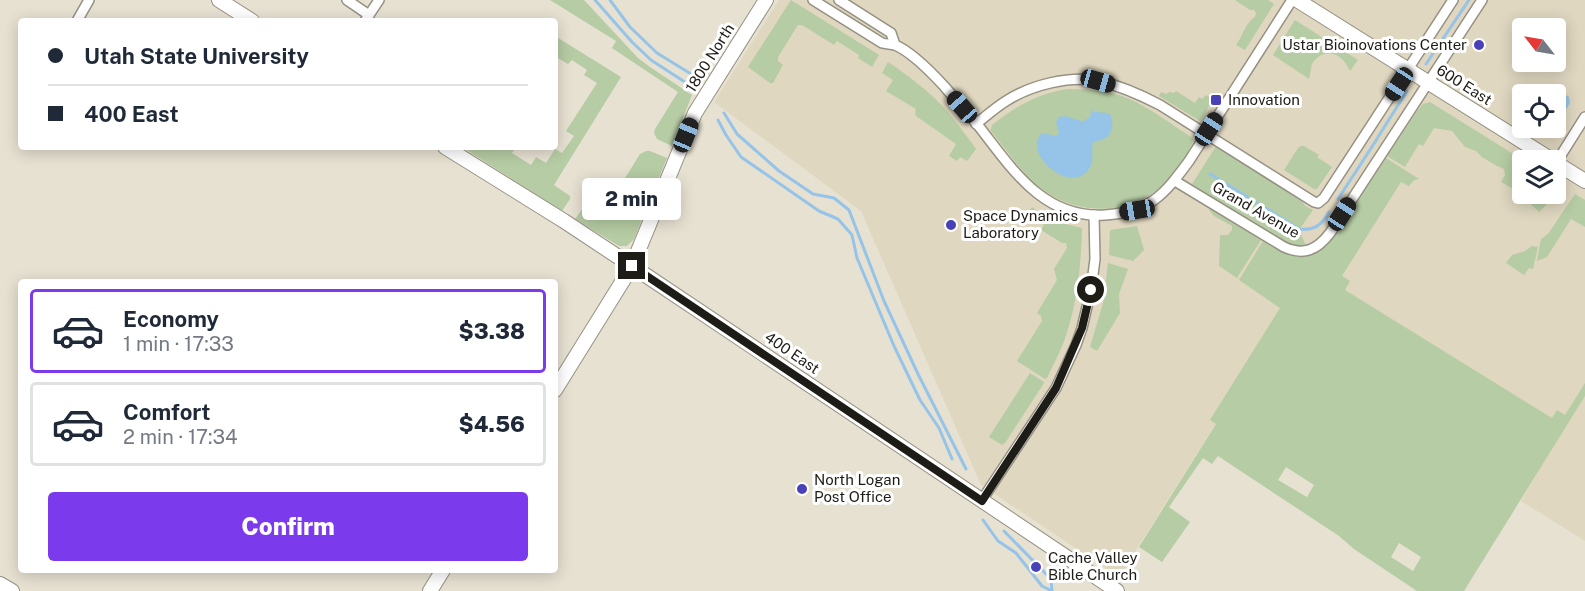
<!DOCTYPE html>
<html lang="en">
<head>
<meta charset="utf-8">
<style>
  :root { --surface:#fff; --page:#f2f2f3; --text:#1f2937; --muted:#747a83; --line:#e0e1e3; --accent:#7c3aed }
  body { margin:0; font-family:"Public Sans",sans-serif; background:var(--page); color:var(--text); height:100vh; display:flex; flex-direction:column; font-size:22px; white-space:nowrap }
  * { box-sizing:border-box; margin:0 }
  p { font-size:20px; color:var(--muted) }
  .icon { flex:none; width:33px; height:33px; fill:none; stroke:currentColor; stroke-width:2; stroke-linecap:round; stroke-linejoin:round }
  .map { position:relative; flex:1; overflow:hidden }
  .panel { position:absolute; left:18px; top:279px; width:540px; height:294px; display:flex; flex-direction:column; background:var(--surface); border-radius:6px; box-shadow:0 3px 15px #0003 }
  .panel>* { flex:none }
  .top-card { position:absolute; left:18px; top:18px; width:540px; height:132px; border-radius:6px; box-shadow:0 3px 15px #0003; display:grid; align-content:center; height:132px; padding:0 30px; background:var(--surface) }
  .needle { width:39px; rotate:301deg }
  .buttons { position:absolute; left:1512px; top:18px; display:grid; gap:12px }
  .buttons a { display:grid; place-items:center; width:54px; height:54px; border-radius:6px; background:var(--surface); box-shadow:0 3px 15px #0003; font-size:30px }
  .end { position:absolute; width:27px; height:27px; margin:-14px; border:8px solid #1e1c16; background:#fff; box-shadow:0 0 0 3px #fff }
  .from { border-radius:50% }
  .bubble { position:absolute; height:42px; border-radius:6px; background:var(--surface); box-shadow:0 3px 15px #0003; font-size:20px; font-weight:800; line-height:42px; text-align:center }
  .car { position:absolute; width:18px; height:36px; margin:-18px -9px; border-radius:8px; box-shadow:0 0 4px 2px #0007; background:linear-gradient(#222 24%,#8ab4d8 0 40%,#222 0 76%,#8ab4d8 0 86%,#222 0) }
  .top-card b { display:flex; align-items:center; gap:21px; height:57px; font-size:22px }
  .top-card b+b { border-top:2px solid var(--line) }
  .top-card i { width:15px; height:15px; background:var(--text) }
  ul { padding:10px 0 0; list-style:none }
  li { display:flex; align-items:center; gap:18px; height:84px; margin:0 12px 9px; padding:0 18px; border:3px solid var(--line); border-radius:6px }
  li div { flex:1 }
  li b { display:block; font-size:22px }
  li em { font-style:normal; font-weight:800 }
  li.current { border-color:var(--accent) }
  li>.icon { width:54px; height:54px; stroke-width:1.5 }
  .button { display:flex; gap:12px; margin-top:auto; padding:12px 30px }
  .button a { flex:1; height:69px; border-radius:6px; background:var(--accent); color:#fff; font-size:24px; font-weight:800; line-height:69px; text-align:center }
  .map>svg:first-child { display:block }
</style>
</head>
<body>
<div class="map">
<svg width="1585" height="591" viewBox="0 0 1585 591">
  <rect width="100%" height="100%" fill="#e7e1d2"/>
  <!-- built -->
  <path fill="#dfd7c0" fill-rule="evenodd" d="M779,0H1585V541L1521,501L1554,444L1304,284L1119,577L981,485L861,211L714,102ZM1522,28H1556V62H1522ZM1522,94H1556V128H1522ZM1522,160H1556V194H1522Z"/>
  <!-- green -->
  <g fill="#b6cca4" fill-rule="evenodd">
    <polygon points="550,0 583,0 585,1 638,58 650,67 692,95 672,146 657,139 654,133 655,129 678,92 612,48 616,41"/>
    <polygon points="791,0 879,55 872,67 858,58 859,55 837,41 834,45 802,25 798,25 796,28 778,57 778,61 783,65 773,83 770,83 748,67"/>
    <path d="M1235,0H1268L1274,4L1245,50L1236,45C1243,36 1245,23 1255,17L1256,13L1254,10H1250Z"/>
    <path d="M1295,20L1358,60L1350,71C1348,67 1345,62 1342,59C1333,50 1318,52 1312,64C1310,69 1311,74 1309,79L1273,55Z"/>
    <polygon points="555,36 621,77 554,185 570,196 570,199 562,211 462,147 516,147 512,153 531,165 536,157 546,163 555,149 562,153 574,136 566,131 597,83 584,75 587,70 572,60 568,64 556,57 555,58"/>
    <path d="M888,62C909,76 930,92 947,111C957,123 967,136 976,149L967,161L960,157L957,161L949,156L956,144L916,116L915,112L916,109L886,91L893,80L882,73Z"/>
    <path d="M1067,89C1090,89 1115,91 1136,102C1155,112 1173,125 1191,137L1193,140L1192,144C1185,157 1177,171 1166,182C1133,215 1081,217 1043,190C1023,175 1007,151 991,131V128L992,125C1018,105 1035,95 1067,89Z"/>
    <polygon points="1176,91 1195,103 1199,97 1202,99 1206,95 1210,97 1213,92 1216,95 1200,121 1159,96 1161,92 1166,94 1169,92 1174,93"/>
    <polygon points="1430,102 1523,160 1522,194 1553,194 1546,205 1539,212 1517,191 1501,182 1505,175 1504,169 1497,166 1482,157 1476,151 1465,147 1452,131 1434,128 1423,146 1419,144 1405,167 1387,156 1417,111 1423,104"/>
    <polygon points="1216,146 1302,201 1305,206 1313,210 1299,230 1306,246 1294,246 1285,243 1192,184"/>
    <polygon points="1301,146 1304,146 1319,155 1317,157 1332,167 1317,189 1314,189 1284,170 1298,148"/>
    <polygon points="646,151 650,151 667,158 634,239 627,246 619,246 575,219 585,205 602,215 640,154"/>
    <path d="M1386,158L1419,179L1414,180L1409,186L1401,182L1342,276L1350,281L1345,290L1552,418L1557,410L1565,415L1585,383V396L1464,591H1417L1354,549L1339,536L1218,456L1212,464L1203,458L1169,507L1190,522L1162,562L1139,547L1216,424L1210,420L1280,308L1239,280L1263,241C1289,259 1313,266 1334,237ZM1286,467L1314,485L1307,497L1278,480ZM1399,543L1421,557L1413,571L1391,557Z"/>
    <polygon points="1575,194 1585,200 1585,227 1571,219 1547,257 1537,261 1541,239 1548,234"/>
    <path d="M1032,207C1047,219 1064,224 1082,228C1081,267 1077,307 1063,344C1058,356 1052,367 1047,378L1045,379L1017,361L1042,321L1041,316L1037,313L1057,280L1054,269L1067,248L1066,243H1062L1041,230L1044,225L1036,220L1037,218L1029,212Z"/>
    <polygon points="1210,207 1261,240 1237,278 1219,266 1220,235 1228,235 1232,230 1232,226 1214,216 1209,210"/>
    <polygon points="1137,226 1144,250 1133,261 1109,255 1110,230"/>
    <polygon points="1532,246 1538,247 1533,269 1529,268 1524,275 1506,263 1512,255 1525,251"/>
    <polygon points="1108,263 1128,269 1119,294 1120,313 1097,351 1090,347 1103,303"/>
    <polygon points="1030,373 1044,382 1044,383 1005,443 1002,445 989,437"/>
  </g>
  <!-- water -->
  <g fill="#95c4e8">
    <polygon points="1552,86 1569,97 1570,103 1556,125 1556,94 1538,94 1543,87"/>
    <path d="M1092,109L1094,112L1109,113C1115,121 1113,136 1103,139C1099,141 1096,141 1093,142C1091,149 1094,158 1091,165C1076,200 1020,154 1042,133L1056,136L1059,133L1056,122L1059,117C1068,114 1075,121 1084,121L1090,117Z"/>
  </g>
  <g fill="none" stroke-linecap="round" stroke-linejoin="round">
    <!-- stream -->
    <g stroke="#95c4e8" stroke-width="3">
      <polyline points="595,0 632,42 651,60 691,86"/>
      <polyline points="610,0 630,27 657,53 696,77"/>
      <polyline points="1426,64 1469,0"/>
      <polyline points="724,113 737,134 779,171 813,194 834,198 849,210 884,301 918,374 966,469"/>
      <polyline points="718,120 726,135 741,157 819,211 838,219 852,235 857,258 894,346 920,400 939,428 952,459"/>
      <polyline points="1378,137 1407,91"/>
      <path d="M1210,174L1299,229C1314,231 1322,225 1329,212"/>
      <polyline points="1338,199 1377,139"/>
      <polyline points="983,520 998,541 1016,553 1042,586 1052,591"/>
      <polyline points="1004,531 1051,579 1052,591"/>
    </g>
    <!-- street casing -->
    <g stroke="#969183" stroke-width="12">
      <g id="street">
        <polyline points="347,0 369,15"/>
        <path d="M813,0L882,43C886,44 891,44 895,45C912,52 932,73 944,86C955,99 966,111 977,124C1011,167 1042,219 1105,215C1150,212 1164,195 1189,161L1292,0"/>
        <polyline points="839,0 891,33 895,45"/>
        <polyline points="77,21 89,0"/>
        <polyline points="365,21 379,0"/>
        <path d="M976,124C986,116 995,108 1006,101C1031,85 1070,75 1099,81C1121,86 1141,95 1160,105L1314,202L1318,203L1324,198L1453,0"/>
        <polyline points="1556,163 1585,117"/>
        <path d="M1175,181L1284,247C1304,256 1317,250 1330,233L1482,0"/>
        <polyline points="982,500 1056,388 1076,345 1082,328 1091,290 1095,259 1094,215"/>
      </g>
    </g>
    <!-- secondary casing -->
    <g stroke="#969183" stroke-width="16">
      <g id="secondary">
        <polyline points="219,0 252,21"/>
        <polyline points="1297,0 1552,160"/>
        <polyline points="445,147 564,221 632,266 1117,591"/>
        <polyline points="1556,163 1585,181"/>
        <polyline points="555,390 632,266 695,113 766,0"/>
        <polyline points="0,584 12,591"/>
        <polyline points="430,591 443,570"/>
      </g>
    </g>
    <!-- street -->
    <use href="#street" stroke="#fff" stroke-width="9"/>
    <!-- secondary -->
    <use href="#secondary" stroke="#fff" stroke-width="14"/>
  </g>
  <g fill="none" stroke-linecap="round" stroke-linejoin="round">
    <!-- route -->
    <polyline stroke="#1e1c16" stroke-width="8" points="632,266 982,501 1056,388 1082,328 1091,290"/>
  </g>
  <!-- markers -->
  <g fill="#4841b7" stroke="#fff" stroke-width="2">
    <circle cx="1479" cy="45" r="6"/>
    <rect x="1210" y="94" width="12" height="12" rx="3"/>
    <circle cx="951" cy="225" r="6"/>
    <circle cx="802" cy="489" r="6"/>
    <circle cx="1036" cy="567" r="6"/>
  </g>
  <g text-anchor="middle" stroke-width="6" stroke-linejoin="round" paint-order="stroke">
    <!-- poi labels -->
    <g font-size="15" fill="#1e1c16" stroke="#fff" text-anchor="start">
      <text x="1467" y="50" text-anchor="end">Ustar Bioinovations Center</text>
      <text x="1228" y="105">Innovation</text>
      <text x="963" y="221">Space Dynamics<tspan x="963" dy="17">Laboratory</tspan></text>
      <text x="814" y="485">North Logan<tspan x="814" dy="17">Post Office</tspan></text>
      <text x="1048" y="563">Cache Valley<tspan x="1048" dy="17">Bible Church</tspan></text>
    </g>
    <!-- street labels -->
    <g font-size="15" fill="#1e1c16" stroke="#fff">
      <text transform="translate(710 58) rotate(-58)" y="5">1800 North</text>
      <text transform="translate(1464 85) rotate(32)" y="5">600 East</text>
      <text transform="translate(1256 210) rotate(30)" y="5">Grand Avenue</text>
      <text transform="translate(792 353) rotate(34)" y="5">400 East</text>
    </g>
  </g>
</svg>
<div class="buttons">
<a><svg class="needle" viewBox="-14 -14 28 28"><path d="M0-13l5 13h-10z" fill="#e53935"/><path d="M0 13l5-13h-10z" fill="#747a83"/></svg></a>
<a><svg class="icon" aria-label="locate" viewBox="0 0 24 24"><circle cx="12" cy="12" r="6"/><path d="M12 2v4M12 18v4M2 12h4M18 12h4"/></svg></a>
<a><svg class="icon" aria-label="layers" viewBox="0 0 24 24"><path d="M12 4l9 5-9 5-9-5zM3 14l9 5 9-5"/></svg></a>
</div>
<i class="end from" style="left:1091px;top:290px"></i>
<i class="end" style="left:632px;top:266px"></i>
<div class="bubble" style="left:582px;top:178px;width:99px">2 min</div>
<i class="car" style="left:1098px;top:81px;rotate:106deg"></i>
<i class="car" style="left:1399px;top:84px;rotate:213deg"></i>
<i class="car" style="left:962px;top:107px;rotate:319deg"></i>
<i class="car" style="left:1209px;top:129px;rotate:33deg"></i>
<i class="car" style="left:686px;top:135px;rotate:22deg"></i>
<i class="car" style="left:1137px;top:210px;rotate:260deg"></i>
<i class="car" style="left:1342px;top:214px;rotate:33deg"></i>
<div class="top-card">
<b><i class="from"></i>Utah State University</b>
<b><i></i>400 East</b>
</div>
<section class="panel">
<ul>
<li class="current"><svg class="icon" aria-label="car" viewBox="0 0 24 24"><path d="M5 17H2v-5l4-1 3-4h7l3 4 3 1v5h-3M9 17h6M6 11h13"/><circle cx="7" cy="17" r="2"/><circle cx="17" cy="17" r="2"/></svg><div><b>Economy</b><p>1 min · 17:33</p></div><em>$3.38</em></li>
<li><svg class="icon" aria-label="car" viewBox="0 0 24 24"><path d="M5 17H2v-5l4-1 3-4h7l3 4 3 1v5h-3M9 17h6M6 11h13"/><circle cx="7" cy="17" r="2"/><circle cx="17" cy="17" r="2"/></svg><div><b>Comfort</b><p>2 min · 17:34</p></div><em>$4.56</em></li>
</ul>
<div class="button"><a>Confirm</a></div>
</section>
</div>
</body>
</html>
